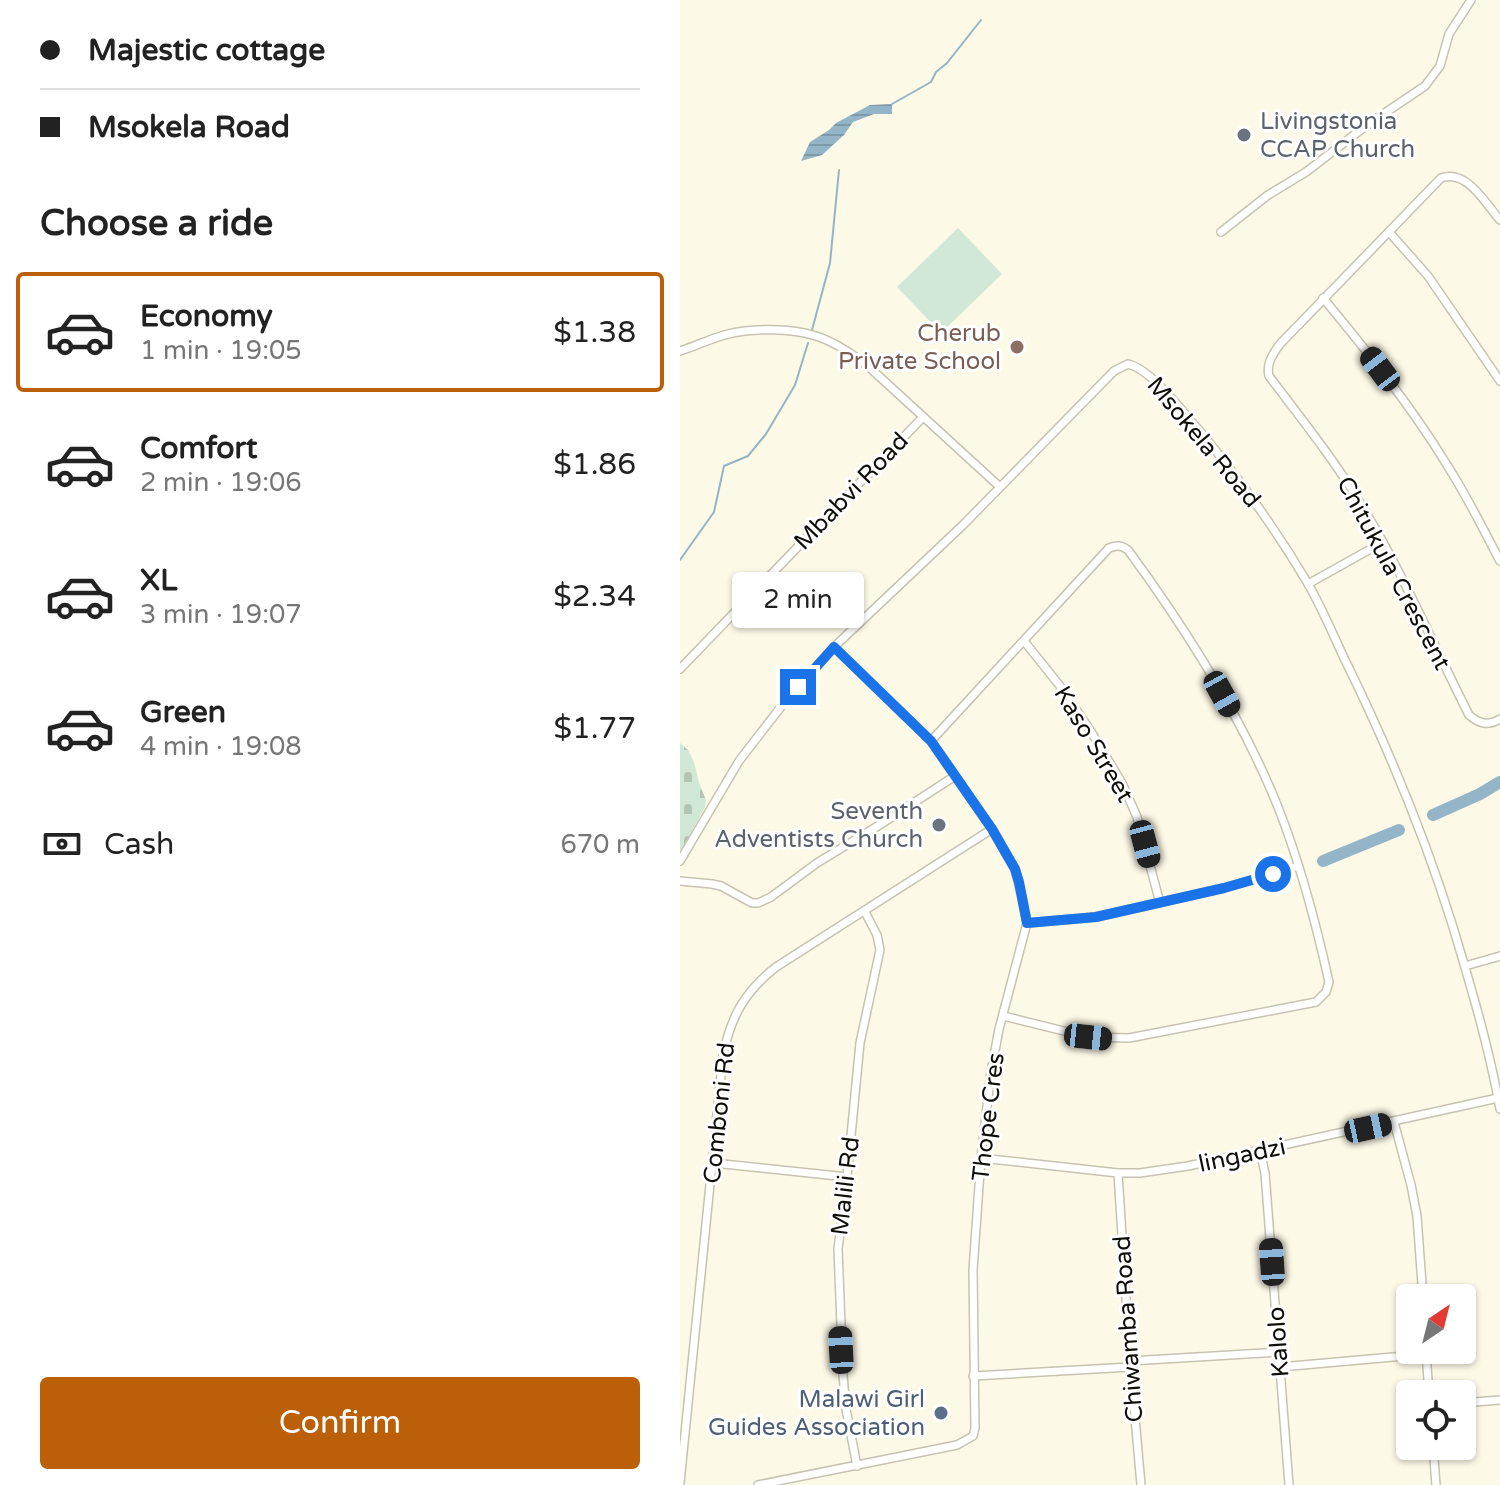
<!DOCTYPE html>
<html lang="en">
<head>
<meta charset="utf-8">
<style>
  :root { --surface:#fff; --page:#f2f2f2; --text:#222; --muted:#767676; --line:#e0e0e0; --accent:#bb5f09 }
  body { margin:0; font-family:"Varela Round",sans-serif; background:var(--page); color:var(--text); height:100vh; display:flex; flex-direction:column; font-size:30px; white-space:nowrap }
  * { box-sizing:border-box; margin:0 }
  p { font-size:26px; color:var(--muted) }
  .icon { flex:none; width:44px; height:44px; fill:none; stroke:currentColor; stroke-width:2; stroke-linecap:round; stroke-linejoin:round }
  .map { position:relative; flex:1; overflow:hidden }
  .sheet { display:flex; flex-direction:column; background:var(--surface); width:680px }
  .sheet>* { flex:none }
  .guide { display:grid; align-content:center; height:176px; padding:0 40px; background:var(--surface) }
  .needle { width:52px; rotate:35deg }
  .controls { position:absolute; left:716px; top:1284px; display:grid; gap:16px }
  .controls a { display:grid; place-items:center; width:80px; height:80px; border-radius:8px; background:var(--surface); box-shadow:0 2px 6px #0004; font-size:40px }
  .end { position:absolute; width:36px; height:36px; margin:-18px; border:10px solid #1a73e8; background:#fff; box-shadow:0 0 0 4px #fff }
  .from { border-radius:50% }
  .bubble { position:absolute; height:56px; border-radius:8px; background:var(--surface); box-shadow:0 2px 6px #0004; font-size:26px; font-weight:600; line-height:56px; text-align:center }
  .car { position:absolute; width:24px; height:48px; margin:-24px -12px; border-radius:10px; box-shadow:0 0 6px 2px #0007; background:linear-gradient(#222 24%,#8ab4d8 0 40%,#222 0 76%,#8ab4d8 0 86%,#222 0) }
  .guide b { display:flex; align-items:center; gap:28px; height:76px; font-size:30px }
  .guide b+b { border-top:2px solid var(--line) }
  .guide i { width:20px; height:20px; background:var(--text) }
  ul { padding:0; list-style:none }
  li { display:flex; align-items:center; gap:24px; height:120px; margin:0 16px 12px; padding:0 24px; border:4px solid transparent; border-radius:8px }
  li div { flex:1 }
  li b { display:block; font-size:30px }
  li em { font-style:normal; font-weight:600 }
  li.selected { border-color:var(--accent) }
  li>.icon { width:72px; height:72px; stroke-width:1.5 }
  h2 { padding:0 40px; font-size:36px; line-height:96px }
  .pay { display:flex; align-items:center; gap:20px; height:88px; padding:0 40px; font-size:30px }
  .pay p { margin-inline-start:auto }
  .action { display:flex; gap:16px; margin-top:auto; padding:16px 40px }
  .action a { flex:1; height:92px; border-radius:8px; background:var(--accent); color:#fff; font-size:32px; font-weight:600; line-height:92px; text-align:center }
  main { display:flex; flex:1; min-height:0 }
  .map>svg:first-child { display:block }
</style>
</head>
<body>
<main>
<section class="sheet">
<div class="guide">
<b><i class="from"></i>Majestic cottage</b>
<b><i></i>Msokela Road</b>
</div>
<h2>Choose a ride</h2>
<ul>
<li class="selected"><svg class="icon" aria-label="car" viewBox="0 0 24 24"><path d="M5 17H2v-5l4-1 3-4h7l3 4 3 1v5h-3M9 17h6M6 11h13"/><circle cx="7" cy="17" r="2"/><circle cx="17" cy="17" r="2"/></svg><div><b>Economy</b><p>1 min · 19:05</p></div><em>$1.38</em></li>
<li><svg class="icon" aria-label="car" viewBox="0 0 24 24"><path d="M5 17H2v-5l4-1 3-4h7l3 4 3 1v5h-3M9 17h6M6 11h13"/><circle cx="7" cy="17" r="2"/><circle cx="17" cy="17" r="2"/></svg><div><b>Comfort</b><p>2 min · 19:06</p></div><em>$1.86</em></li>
<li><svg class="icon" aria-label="car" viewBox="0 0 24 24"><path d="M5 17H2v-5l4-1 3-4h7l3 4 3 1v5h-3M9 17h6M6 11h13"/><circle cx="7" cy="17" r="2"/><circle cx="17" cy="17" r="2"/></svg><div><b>XL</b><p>3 min · 19:07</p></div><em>$2.34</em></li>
<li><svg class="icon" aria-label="car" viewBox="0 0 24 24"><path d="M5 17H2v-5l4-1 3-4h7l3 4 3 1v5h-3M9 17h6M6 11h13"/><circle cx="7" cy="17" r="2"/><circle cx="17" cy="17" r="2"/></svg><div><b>Green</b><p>4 min · 19:08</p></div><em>$1.77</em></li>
</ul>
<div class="pay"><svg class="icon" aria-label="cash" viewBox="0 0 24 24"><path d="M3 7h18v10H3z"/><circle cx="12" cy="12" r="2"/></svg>Cash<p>670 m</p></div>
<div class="action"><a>Confirm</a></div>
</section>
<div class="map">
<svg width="820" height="1485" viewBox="0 0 820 1485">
  <defs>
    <pattern id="cemetery-stones" width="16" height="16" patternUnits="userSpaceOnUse" patternTransform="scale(2)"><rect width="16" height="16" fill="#d2e8d6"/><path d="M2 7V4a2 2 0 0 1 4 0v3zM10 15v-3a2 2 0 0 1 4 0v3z" fill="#b3c6b6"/></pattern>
    <pattern id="water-rules" width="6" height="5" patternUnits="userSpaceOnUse" patternTransform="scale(2)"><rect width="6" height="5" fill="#93b5c7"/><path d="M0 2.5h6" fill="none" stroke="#7e9aa9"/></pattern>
  </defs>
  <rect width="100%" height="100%" fill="#fdf9e7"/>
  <!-- green -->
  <polygon fill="#d2e8d6" points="278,228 322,274 261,333 217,287"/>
  <!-- cemetery -->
  <polygon fill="url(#cemetery-stones)" points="0,743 8,750 14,762 19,783 26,800 25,807 0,853"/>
  <!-- water -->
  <polygon fill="url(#water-rules)" points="212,104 212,114 194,114 173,122 164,135 142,155 121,161 130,142 149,130 156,123 190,105"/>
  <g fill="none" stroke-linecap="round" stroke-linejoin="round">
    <!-- stream -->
    <g stroke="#93b5c7" stroke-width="2">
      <polyline points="212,104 251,82 256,72 267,63 301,20"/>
      <polyline points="132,330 150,263 159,170"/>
      <polyline points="0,560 34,512 44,466 68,456 86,434 115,385 128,343"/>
    </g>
    <!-- river -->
    <g stroke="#93b5c7" stroke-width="12">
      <polyline points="753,815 800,794 820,782"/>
      <polyline points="643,861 719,830"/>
    </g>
    <!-- street casing -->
    <g stroke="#c6c3b1" stroke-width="10">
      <g id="street">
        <path d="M820,220C805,203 787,169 761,178L600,344C593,354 586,363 589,376C620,417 652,457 679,501C721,569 753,644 789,715C799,724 808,726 820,719"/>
        <polyline points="541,232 588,195 626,172 687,125 745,86 760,66 769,34 791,0"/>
        <polyline points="709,232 748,276 820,381"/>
        <path d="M643,298C687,351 731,406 767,465C787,496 803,529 820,561"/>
        <path d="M0,351C16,346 32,338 48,334C73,328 111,328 136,336C155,342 174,355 190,368L320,487"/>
        <polyline points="628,584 703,542"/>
        <polyline points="344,641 380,686 410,730 442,783 457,817 480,903"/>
        <polyline points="0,669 243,417"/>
        <path d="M251,741L429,548C437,545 441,545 448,550C506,629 561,715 598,807C620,863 636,923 649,982L646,992L636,1002L449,1038L408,1037L323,1016"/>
        <path d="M0,861L59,761L100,708L154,647L283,525L434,371L448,364C472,370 501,410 518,429C558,477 595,528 627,582C641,606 652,632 664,658C707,745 744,834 773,927C791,987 809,1047 820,1109"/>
        <polyline points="0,881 32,884 41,886 72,903 78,903 91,897 137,863 201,824 275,776"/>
        <polyline points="347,923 416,917 544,888 618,866"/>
        <polyline points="785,966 820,956"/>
        <polyline points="714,1122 731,1185 737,1216 743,1298"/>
        <polyline points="580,1151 585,1173 609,1485"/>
        <polyline points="301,1158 438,1173 460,1173 508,1166 818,1098"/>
        <polyline points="34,1163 167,1177"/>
        <polyline points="438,1173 450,1361 461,1485"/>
        <polyline points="746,1352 749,1394"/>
        <polyline points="450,1361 599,1352"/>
        <polyline points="600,1367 747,1354"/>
        <polyline points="293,1376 450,1367"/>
        <polyline points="782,1403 820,1400"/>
        <polyline points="753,1446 756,1485"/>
        <polyline points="177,1466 166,1409 163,1375 158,1249 167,1177 180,1043 200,950 197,935 185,912"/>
        <path d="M0,1483L43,1055C51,1017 64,992 96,967L312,829"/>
        <polyline points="78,1485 277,1445 293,1436 295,1428 293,1270 301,1158 311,1072 319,1029 347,923 342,898 335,869 312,829 251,741 154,647"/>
      </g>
    </g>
    <!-- street -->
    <use href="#street" stroke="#fff" stroke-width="7"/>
  </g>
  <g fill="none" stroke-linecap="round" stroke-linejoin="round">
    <!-- route -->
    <polyline stroke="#1a73e8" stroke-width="10" points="118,687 154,647 251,741 312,829 335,869 339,882 347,923 416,917 544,888 593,874"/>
  </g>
  <!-- markers -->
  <g fill="#6b7280" stroke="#fff" stroke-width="3">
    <circle cx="564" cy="135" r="8"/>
    <circle cx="259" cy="825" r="8"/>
  </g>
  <circle fill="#8d6e63" stroke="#fff" stroke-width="3" cx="337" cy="347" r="8"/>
  <circle fill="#5c6f8a" stroke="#fff" stroke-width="3" cx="261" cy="1413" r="8"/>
  <g text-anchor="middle" stroke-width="6" stroke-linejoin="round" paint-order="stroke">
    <!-- worship labels -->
    <g font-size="24" fill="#5b616d" stroke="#fff" text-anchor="start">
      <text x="580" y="129">Livingstonia<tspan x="580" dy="28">CCAP Church</tspan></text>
      <text x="243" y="819" text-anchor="end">Seventh<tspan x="243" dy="28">Adventists Church</tspan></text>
    </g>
    <!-- education labels -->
    <g font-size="24" fill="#785e54" stroke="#fff" text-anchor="end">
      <text x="321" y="341">Cherub<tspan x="321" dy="28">Private School</tspan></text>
    </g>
    <!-- street labels -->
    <g font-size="24" fill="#0e0d07" stroke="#fff">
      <text transform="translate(524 442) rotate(50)" y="8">Msokela Road</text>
      <text transform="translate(171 491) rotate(-46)" y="8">Mbabvi Road</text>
      <text transform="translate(714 573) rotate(62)" y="8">Chitukula Crescent</text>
      <text transform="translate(414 744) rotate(59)" y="8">Kaso Street</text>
      <text transform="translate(39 1113) rotate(-84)" y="8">Comboni Rd</text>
      <text transform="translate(308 1117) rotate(-83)" y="8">Thope Cres</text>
      <text transform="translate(562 1155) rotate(-12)" y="8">lingadzi</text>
      <text transform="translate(165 1186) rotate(-83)" y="8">Malili Rd</text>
      <text transform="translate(448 1329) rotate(-94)" y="8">Chiwamba Road</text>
      <text transform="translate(598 1342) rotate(-94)" y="8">Kalolo</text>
    </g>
    <!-- service labels -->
    <g font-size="24" fill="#4e5e75" stroke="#fff" text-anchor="end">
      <text x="245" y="1407">Malawi Girl<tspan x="245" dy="28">Guides Association</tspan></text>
    </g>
  </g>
</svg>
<div class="controls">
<a><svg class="needle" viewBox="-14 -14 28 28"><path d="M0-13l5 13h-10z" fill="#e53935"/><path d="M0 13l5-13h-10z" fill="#767676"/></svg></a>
<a><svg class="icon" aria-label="locate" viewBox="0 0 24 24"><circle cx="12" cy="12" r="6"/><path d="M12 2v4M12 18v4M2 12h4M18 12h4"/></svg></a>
</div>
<i class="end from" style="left:593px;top:874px"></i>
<i class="end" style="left:118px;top:687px"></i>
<div class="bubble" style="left:52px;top:572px;width:132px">2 min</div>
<i class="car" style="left:700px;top:369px;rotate:323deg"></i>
<i class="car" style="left:542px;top:694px;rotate:151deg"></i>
<i class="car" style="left:465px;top:844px;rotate:165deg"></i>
<i class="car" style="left:408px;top:1037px;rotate:96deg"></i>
<i class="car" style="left:688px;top:1128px;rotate:78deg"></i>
<i class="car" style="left:592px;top:1262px;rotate:356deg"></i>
<i class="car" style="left:161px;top:1350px;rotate:357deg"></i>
</div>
</main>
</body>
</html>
